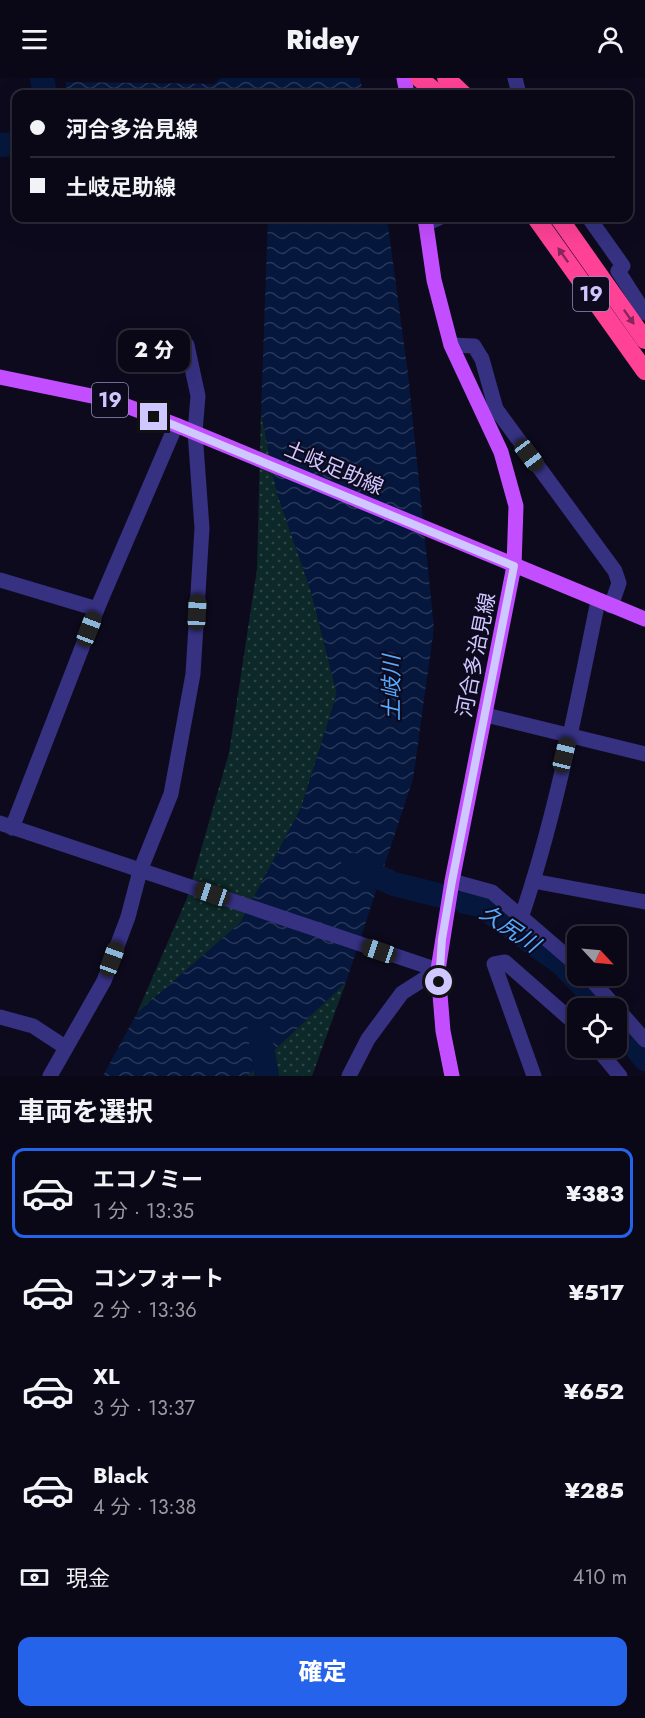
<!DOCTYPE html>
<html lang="ja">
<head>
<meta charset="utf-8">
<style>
  :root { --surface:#0a0816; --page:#181623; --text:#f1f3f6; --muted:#999aa1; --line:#2a2935; --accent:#2563eb }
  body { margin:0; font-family:Jost,"Noto Sans JP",sans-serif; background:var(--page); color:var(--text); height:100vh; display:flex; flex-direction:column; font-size:22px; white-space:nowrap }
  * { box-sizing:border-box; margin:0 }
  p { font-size:20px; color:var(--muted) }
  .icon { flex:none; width:33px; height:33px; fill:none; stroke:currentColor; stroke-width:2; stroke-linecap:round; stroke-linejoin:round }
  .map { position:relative; height:998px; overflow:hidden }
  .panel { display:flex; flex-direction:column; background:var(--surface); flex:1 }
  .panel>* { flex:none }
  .guide { position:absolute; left:12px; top:12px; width:621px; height:132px; border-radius:12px; box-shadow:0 6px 24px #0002,0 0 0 2px var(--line); display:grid; align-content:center; height:132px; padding:0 18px; background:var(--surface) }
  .needle { width:39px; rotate:116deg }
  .tools { position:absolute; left:567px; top:848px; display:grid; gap:12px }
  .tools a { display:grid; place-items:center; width:60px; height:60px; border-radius:12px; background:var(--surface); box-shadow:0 6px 24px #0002,0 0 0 2px var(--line); font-size:30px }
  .end { position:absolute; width:27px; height:27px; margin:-14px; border:8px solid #cfc7ff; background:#111; box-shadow:0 0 0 3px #111 }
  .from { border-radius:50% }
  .bubble { position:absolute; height:42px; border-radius:12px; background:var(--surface); box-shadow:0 6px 24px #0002,0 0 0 2px var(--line); font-size:20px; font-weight:800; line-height:42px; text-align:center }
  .car { position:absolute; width:18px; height:36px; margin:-18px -9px; border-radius:8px; box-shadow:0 0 4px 2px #0007; background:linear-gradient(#222 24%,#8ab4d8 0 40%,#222 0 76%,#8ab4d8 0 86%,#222 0) }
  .guide b { display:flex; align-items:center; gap:21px; height:57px; font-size:22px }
  .guide b+b { border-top:2px solid var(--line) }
  .guide i { width:15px; height:15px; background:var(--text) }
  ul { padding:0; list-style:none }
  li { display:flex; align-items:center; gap:18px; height:90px; margin:0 12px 9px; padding:0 6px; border:3px solid transparent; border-radius:12px }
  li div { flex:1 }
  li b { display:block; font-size:22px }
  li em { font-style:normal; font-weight:800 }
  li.selected { border-color:var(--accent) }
  li>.icon { width:54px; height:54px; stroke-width:1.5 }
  h2 { padding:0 18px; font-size:27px; line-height:72px }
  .pay { display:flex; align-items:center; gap:15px; height:66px; padding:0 18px; font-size:22px }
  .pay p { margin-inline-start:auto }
  .primary-button { display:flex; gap:12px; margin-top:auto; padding:12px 18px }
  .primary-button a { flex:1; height:69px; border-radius:12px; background:var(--accent); color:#fff; font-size:24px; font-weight:800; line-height:69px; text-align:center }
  header { display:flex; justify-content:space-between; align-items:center; height:78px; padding:0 18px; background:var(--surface); font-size:27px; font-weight:800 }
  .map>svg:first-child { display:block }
</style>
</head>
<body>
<header><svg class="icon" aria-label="menu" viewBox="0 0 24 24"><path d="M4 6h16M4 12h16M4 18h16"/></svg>Ridey<svg class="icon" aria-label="person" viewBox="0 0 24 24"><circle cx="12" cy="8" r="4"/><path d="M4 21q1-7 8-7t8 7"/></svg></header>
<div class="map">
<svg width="645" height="998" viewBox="0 0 645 998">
  <defs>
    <pattern id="green-dots" width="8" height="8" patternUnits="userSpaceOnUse" patternTransform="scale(1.5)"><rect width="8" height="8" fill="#0d2828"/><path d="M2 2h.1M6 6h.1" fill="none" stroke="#2f4648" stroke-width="1.8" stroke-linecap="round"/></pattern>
    <pattern id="water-waves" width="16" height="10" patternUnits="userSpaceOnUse" patternTransform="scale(1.5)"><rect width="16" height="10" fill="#05173c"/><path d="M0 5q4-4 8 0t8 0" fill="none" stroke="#283759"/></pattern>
  </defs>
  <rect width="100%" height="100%" fill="#0e0a1e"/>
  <!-- green -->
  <g fill="url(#green-dots)">
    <polygon points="261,334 277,415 311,513 337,616 301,730 240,846 137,935 187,820 229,675 257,491"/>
    <polygon points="346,904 312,998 247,998"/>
  </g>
  <!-- water -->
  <g fill="url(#water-waves)">
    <polygon points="221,0 360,0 363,16 66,16 66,4 214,6"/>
    <polygon points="268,140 387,140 408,296 434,550 413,701 346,904 247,998 103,998 137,935 240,845 301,730 337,616 311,513 277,415 261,334"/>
  </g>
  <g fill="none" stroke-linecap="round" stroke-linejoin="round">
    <!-- river -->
    <g stroke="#05173c" stroke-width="24">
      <polyline points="42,0 45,16"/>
      <polyline points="0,67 16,66"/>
      <polyline points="353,787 394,806 442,818"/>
      <polyline points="465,824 480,827 562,886 605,930"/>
      <polyline points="616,944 645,981"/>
      <polyline points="259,953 267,998"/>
    </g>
    <!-- minor -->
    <g stroke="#363181" stroke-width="15">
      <polyline points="515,0 519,16"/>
      <polyline points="589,140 623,188 618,193 645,235"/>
      <polyline points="426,146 439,140"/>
      <polyline points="451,267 474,268 482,281 496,331 615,493 619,505 611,528"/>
      <polyline points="0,502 97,531"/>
      <polyline points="486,637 645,676"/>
      <polyline points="0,745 438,892"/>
      <polyline points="12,750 97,531 176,347"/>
      <polyline points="452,803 492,814 578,888"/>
      <polyline points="533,803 645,824"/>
      <path d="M521,840C556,738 576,629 598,523"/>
      <polyline points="587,897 645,962"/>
      <polyline points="0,939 33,948 65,969"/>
      <polyline points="596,969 620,998"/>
      <polyline points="50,998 104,903 128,839 140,793 171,716 193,596 202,450 195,354 198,318 187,267"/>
      <polyline points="349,998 368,961 402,915 438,892"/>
      <polyline points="534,998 494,886 505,884 578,948"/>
    </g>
    <!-- major -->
    <g stroke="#c34eff" stroke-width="15">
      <polyline points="404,0 407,16"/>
      <polyline points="425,140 434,202 451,267 501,374 516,428 514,488 452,803 438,892 443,953 452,998"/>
      <polyline points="0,299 111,322 176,347 645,541"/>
    </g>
    <!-- highway -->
    <g stroke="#ff4296" stroke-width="18">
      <polyline points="419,0 438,16"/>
      <polyline points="446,0 463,16"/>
      <polyline points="536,140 645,293"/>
      <polyline points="559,140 645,262"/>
    </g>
  </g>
  <!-- one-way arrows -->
  <defs><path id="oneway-solid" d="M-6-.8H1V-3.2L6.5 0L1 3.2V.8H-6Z" transform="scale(1.5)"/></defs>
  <g fill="#86265a">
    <use href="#oneway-solid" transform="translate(563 177) rotate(-125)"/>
    <use href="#oneway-solid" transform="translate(629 239) rotate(55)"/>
  </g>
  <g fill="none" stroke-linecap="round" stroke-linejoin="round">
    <!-- route -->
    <polyline stroke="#cfc7ff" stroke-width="8" points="154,339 514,488 452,803 442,861 439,904"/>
  </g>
  <g text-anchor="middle" stroke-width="4.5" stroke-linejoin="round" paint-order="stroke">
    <!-- shield labels -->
    <g fill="#0e0a1e" stroke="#958ebc" stroke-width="1.5">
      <rect x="573" y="199" width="36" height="34" rx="4.5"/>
      <rect x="92" y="305" width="36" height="34" rx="4.5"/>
    </g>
    <g font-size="20" font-weight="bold" fill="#cfc7ff">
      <text x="591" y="223">19</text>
      <text x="110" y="329">19</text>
    </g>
    <!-- street labels -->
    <g font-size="21" fill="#cfc7ff" stroke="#0e0a1e">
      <text transform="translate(334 390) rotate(23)" y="7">土岐足助線</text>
      <text transform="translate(476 577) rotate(-79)" y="7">河合多治見線</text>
    </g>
    <!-- water labels -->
    <g font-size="22" font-style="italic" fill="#5af" stroke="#0e0a1e">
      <text transform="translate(391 610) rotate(-90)" y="8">土岐川</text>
      <text transform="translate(510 850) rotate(34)" y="8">久尻川</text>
    </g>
  </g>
</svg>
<div class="tools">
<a><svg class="needle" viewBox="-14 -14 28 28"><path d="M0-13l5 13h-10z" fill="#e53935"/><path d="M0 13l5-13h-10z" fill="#999aa1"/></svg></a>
<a><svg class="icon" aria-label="locate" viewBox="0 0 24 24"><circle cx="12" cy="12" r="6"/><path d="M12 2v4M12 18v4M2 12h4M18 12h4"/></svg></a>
</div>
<i class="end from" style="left:439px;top:904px"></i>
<i class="end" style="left:154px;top:339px"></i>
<div class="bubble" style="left:118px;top:252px;width:72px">2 分</div>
<i class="car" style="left:529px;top:377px;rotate:143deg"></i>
<i class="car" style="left:197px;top:534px;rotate:3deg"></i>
<i class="car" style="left:89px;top:551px;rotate:21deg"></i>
<i class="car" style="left:564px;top:677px;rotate:14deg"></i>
<i class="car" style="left:212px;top:816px;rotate:289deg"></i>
<i class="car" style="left:379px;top:873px;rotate:289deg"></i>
<i class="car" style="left:112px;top:881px;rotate:20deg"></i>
<div class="guide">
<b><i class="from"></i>河合多治見線</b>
<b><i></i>土岐足助線</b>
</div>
</div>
<section class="panel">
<h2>車両を選択</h2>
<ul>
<li class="selected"><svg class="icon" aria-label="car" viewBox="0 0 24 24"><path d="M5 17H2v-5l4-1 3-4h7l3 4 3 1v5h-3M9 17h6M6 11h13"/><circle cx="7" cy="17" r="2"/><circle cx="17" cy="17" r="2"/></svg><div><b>エコノミー</b><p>1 分 · 13:35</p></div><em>¥383</em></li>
<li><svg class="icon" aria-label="car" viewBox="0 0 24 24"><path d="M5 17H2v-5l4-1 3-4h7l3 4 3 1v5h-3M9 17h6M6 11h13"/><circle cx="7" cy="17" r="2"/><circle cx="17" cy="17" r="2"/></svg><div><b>コンフォート</b><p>2 分 · 13:36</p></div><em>¥517</em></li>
<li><svg class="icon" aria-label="car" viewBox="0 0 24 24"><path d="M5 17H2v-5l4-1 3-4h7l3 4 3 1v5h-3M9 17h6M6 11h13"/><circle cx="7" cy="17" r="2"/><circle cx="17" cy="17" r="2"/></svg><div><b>XL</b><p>3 分 · 13:37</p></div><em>¥652</em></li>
<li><svg class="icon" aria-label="car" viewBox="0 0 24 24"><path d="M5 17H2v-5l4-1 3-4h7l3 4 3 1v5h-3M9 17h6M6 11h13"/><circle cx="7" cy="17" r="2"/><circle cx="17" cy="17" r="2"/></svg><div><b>Black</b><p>4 分 · 13:38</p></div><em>¥285</em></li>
</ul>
<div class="pay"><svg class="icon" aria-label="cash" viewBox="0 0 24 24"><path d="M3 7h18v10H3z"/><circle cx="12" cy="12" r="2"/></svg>現金<p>410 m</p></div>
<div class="primary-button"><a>確定</a></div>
</section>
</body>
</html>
